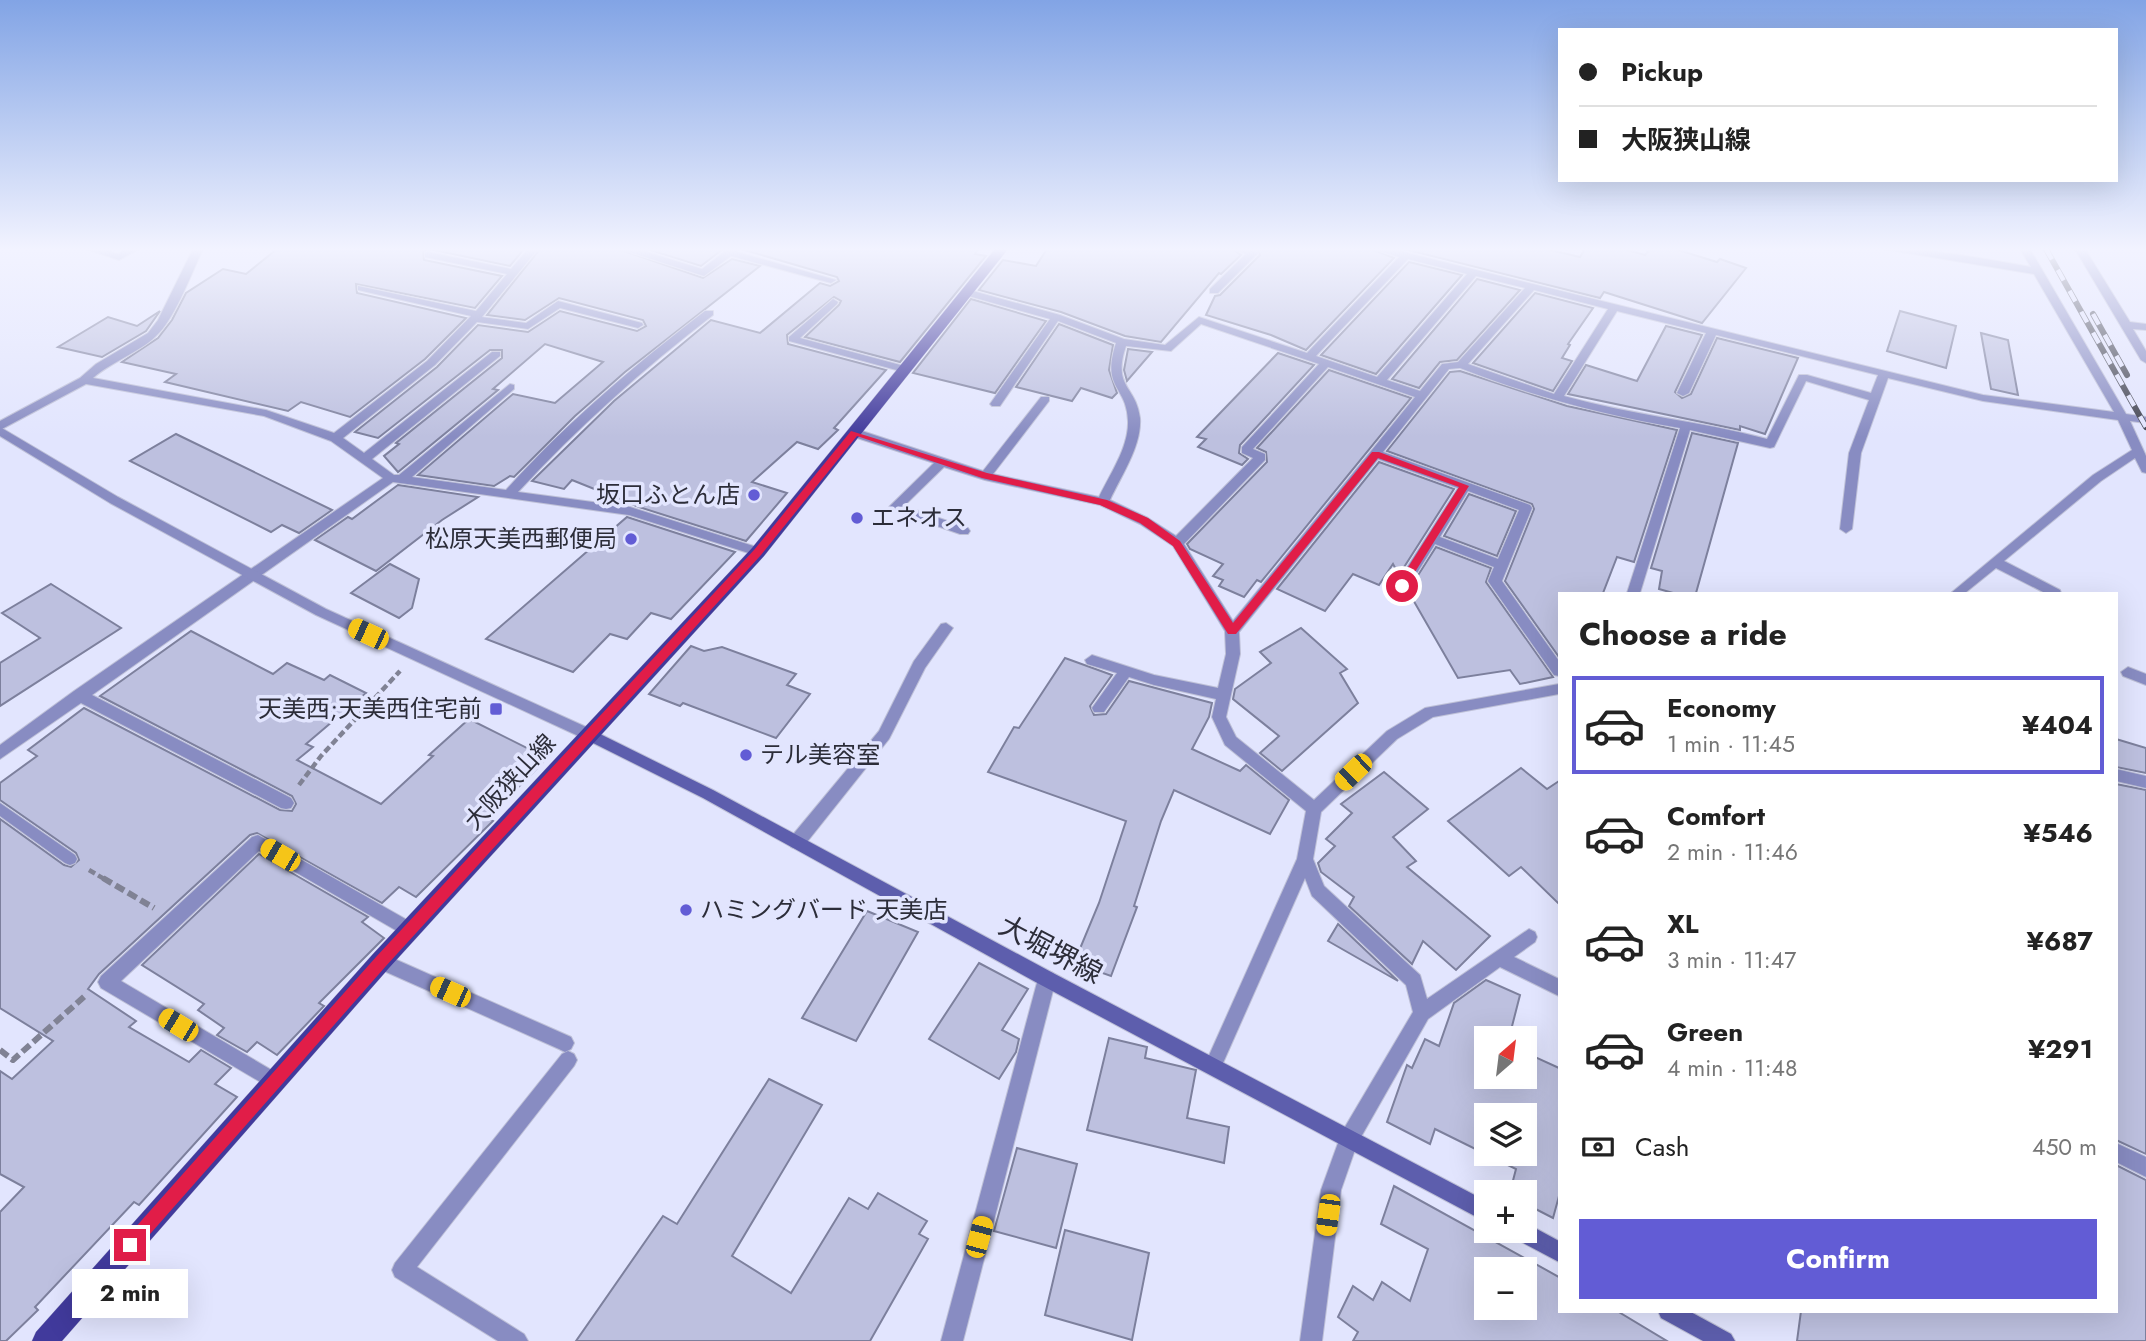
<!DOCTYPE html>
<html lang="en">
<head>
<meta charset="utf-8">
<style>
  :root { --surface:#fff; --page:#f6f6f6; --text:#222; --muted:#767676; --line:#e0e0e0; --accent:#625cd5 }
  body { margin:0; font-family:Jost,"Noto Sans JP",sans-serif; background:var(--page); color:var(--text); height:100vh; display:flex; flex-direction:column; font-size:26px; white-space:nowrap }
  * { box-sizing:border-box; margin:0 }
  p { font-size:23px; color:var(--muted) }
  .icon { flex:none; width:38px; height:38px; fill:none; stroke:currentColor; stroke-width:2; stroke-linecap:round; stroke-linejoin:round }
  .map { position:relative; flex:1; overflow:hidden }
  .side { position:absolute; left:1558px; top:592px; width:560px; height:721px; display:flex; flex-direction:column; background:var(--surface); border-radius:0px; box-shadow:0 7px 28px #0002 }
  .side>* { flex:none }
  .hud { position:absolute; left:1558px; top:28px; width:560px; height:154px; border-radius:0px; box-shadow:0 7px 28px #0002; display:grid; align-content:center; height:154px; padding:0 21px; background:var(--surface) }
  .needle { width:46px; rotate:28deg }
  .tools { position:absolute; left:1474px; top:1026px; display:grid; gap:14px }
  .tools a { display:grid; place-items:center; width:63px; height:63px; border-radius:0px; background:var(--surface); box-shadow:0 7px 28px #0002; font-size:35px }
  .end { position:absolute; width:32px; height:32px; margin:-16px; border:9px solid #e11d48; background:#fff; box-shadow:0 0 0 4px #fff }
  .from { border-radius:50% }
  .bubble { position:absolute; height:49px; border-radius:0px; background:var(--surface); box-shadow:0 7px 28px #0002; font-size:23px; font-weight:700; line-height:49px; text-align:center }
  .car { position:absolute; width:21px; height:42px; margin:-21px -10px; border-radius:9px; box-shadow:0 0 5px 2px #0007; background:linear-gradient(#f5c518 24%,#345 0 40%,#f5c518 0 76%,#345 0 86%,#f5c518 0) }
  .hud b { display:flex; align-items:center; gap:24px; height:66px; font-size:26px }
  .hud b+b { border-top:2px solid var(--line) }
  .hud i { width:18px; height:18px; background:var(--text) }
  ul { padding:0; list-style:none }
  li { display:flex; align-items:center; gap:21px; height:98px; margin:0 14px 10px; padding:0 7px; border:4px solid transparent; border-radius:0px }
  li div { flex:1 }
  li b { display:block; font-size:26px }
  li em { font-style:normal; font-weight:700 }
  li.on { border-color:var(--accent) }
  li>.icon { width:63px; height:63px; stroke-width:1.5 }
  h2 { padding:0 21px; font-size:32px; line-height:84px }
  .pay { display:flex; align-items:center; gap:18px; height:77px; padding:0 21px; font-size:26px }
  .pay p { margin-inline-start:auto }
  .button { display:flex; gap:14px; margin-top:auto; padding:14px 21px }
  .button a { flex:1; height:80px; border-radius:0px; background:var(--accent); color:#fff; font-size:28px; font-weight:700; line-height:80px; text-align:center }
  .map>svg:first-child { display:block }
</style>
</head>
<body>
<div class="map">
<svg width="2146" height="1341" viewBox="0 0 2146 1341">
  <rect width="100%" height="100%" fill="#e2e5fe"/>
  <!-- building -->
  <g fill="#bdc0df" stroke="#7d809d" stroke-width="2" fill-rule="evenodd">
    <polygon points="277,249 429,249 423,251 424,260 502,276 475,308 356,284 357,293 466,318 425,359 350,417 301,402 288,411 165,382 176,374 122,362 158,338 172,320 186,293 223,269 246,274"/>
    <polygon points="429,249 524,249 510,266"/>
    <polygon points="540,249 618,249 703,278 732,259 760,266 625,372 575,416 514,477 510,476 494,486 418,475 513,394 555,403 603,362 545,344 493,389 498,390 398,472 384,456 399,444 396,443 502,358 502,350 490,350 378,438 355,432 437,367 478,325 528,332 560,311 637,331 646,326 643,320 559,298 525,320 487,315"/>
    <polygon points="647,249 723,249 701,266"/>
    <polygon points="741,249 978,249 975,254 986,256 900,362 805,337 839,305 841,301 834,297 787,335 788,344 886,370 834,428 838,430 818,449 797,442 752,482 787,493 746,541 639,507 572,480 564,489 532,481 614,401 711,320 760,333 820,283 830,286 839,281 837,277"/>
    <polygon points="1047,249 1232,249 1241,255 1221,274 1219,273 1161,342 1125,336 1061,312 979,290 1003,260 1036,266"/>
    <polygon points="1257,249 1371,249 1394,258 1306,350 1271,335 1206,315 1215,296 1220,295 1260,255"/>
    <polygon points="1404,249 1546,249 1580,257 1585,249 1624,249 1645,255 1650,249 1675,249 1717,262 1720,259 1746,268 1702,323 1604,292 1600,298"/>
    <polygon points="1409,262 1462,275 1376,374 1321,355"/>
    <polygon points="1477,279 1520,290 1457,360 1440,362 1419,388 1392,379"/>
    <polygon points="1535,293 1593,308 1568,344 1570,345 1562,358 1572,361 1553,391 1473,363"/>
    <polygon points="971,299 1046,321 995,393 913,373"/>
    <polygon points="160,311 146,331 102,357 58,347 108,317 137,326"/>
    <polygon points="1900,311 1956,326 1946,368 1887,351"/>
    <polygon points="1059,324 1113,345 1109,370 1117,393 1112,398 1081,388 1072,401 1016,387"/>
    <polygon points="1666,326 1702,335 1675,392 1682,398 1691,394 1717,338 1798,358 1765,434 1740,426 1740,430 1568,394 1586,365 1637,381"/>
    <polygon points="1981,333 2008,340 2018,395 1991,389"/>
    <polygon points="1128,349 1152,352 1127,381 1124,370"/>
    <polygon points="1278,353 1314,365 1240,445 1239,453 1248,459 1242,465 1198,447 1206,439 1197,437"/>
    <polygon points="1329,370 1411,398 1261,582 1257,580 1244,597 1219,586 1223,580 1213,576 1223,564 1190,549 1187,544 1267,462 1266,452 1257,448"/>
    <polygon points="1460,371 1567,406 1677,430 1634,562 1617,557 1603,593 1559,593 1559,657 1505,581 1534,509 1532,504 1387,451 1450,372"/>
    <polygon points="1692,433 1738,443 1696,593 1673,593 1659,589 1662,571 1651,568"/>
    <polygon points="176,434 332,510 299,533 282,525 271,532 130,461"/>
    <polygon points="1379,462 1454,489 1399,575 1393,564 1379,585 1353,574 1325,611 1277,589"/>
    <polygon points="398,485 478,497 442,520 376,571 315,540 348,517 352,519"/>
    <polygon points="1469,494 1516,511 1497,556 1444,536"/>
    <polygon points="627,517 735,552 671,619 651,613 627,639 610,634 573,672 486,639"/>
    <polygon points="1436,547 1491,568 1486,582 1553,677 1520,684 1510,670 1458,678 1408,591"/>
    <polygon points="390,564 419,579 412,608 399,618 351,593"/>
    <polygon points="51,584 121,628 0,706 0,663 40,638 2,613"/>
    <polygon points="1301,628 1347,669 1340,673 1358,703 1282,771 1260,753 1279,736 1233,699 1235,689 1271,663 1260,652"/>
    <polygon points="191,631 273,674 287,663 324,680 330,675 366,693 306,744 313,747 297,760 381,804 433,756 429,755 469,719 547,758 488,818 493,821 416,897 399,887 382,903 257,833 250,835 99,974 88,989 136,1021 129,1027 189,1062 201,1050 231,1068 215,1084 237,1097 139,1205 134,1202 35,1307 38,1310 6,1341 0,1341 0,1212 24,1187 0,1174 0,1071 12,1079 53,1041 0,1008 0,819 64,865 71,867 79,860 76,853 0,800 0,783 37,756 28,750 84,708 280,810 292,811 296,804 292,796 100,696"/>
    <polygon points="691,646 704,651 722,647 796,674 787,685 810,694 776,738 683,703 680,706 649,694"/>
    <polygon points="1065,658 1112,675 1090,706 1094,715 1106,714 1129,681 1212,703 1209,717 1192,749 1240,771 1246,765 1289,800 1270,834 1174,790 1161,821 1134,906 1137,907 1111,976 1074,963 1099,903 1126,821 988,772 1014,727 1019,728"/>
    <polygon points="2116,739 2146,748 2146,773 2116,767"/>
    <polygon points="1521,768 1547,789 1559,781 1559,904 1521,867 1509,876 1448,821"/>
    <polygon points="1384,772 1428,809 1393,837 1416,861 1407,867 1490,936 1456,970 1423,941 1412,964 1349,906 1354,897 1321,872 1318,863 1335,846 1326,839 1352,813 1341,804"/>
    <polygon points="2116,784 2146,790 2146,1154 2116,1140"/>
    <polygon points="259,854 368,917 362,922 384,938 319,1003 324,1006 277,1055 257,1042 247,1052 217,1035 224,1028 198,1010 204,1004 142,965"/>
    <polygon points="867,911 918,932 856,1041 802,1018"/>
    <polygon points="1338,924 1398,981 1328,941"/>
    <polygon points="979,963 1028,989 1002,1030 1019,1039 1016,1052 999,1079 929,1039"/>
    <path d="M1486,980L1520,995L1509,1038H1486V1076H1524V1052L1559,1068V1196L1553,1218L1524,1203V1192H1510L1516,1169L1435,1129L1430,1144L1387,1122L1407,1065L1412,1068L1425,1039L1439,1046L1454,1003ZM1486,1115H1524V1153H1486Z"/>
    <polygon points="1109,1038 1147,1047 1145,1058 1196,1070 1187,1118 1229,1127 1224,1163 1087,1130"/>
    <polygon points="769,1079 822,1105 732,1256 791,1293 849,1198 868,1209 878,1193 927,1221 919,1234 928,1239 870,1341 576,1341 663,1216 677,1224"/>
    <polygon points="1017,1148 1077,1164 1056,1248 994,1231"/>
    <polygon points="2116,1165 2146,1180 2146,1341 1797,1341 1801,1311 2116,1311"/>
    <path d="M1394,1186L1559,1277V1311H1617L1667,1341H1353L1358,1332L1338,1317L1353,1286L1373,1300L1382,1282L1410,1301L1428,1249L1381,1224ZM1486,1269H1524V1307H1486Z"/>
    <polygon points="1065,1230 1149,1253 1132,1340 1045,1315"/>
  </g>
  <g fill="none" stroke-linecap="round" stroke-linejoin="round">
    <!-- service casing -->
    <g stroke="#bec0d7" stroke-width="2">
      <polygon id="service" points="0,803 75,855 77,859 75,863 70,865 65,863 0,816"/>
    </g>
    <!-- minor casing -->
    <g stroke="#bec0d7" stroke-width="2">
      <g id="minor">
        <polygon points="86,249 103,249 118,254 126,249 139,249 119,260"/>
        <path d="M193,249H203C191,274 175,319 156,336C140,352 111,362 93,378L266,410L334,433L427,361L471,316L358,290V286L476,311L507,274L425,257V253L428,252L511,269L528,249H538L482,317L526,323L558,301L642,323L643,325L638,328L560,308L528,329L477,322L435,365L343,438L364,453L492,352H500V356L372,459L394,475H399L510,384L514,385V389L412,477L506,490C566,423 635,365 705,311H713V315C643,369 578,427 518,492L630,507L763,549L764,552L758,556L629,515L393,482L92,695L291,798L294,803L291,808L286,809L281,808L81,703L0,759V745L74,691L383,478L331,441L264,416L86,384L0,430V421L80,378L96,364L148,333L158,320Z"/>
        <polygon points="620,249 637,249 702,269 728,249 739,249 737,252 836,280 831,283 731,256 704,276"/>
        <polygon points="1234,249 1251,249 1258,253 1218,293 1210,293 1210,289 1246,254"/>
        <path d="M1373,249H1391L1983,395L2114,412L2034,274L1883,249C1934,249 1981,258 2031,267L2020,249H2030L2126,414L2146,417V423L2130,421L2146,456V473L2142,472L2135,458L2101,481L2004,561L2060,590L2061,593H2045L1996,568L1965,593H1951L2093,475L2132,450L2118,420L1983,401L1888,378L1861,453L1852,529L1846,533L1840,529L1849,453L1869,400L1806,381L1774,447L1770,448L1690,430L1640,593H1627L1680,428C1604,415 1531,396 1460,368L1449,369L1383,452L1530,505L1532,508L1502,581L1559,661V676L1554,675L1490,584L1488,581L1494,567L1435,544L1407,589H1397L1395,586L1397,583L1458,488L1378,459L1239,632L1240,654L1226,717L1236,737L1314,800L1387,731L1425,708L1559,684V694L1433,717L1397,739L1321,812L1313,859L1324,886L1420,975L1427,999L1529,929L1535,932L1537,937L1535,942L1514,957L1559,979V996L1500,967L1428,1019L1357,1144L1341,1190L1322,1341H1300L1321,1190L1342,1132L1413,1012L1406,985L1312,896L1305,878L1219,1072L1213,1075L1207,1072L1204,1066L1207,1060L1297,859L1306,811L1225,745L1212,717L1216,699L1154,685L1129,677L1104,712H1094L1092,708L1117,673L1087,664L1085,660L1092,655L1154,675L1218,688L1226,654L1225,631L1173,546L1140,524L1100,505L985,480L944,467L904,506L968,528L970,531L968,534H960L891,510L889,507L934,463L851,436L849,433L851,430H859L983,471L1041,397H1049V401L993,474L1099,497C1110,474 1129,447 1128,421C1127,385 1101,390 1116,343L1058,321L1000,406H992L990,404L1050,319L965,295V291H973L1060,315L1124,339L1165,345L1199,317L1307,353L1399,257ZM1408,259L1467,274L1377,377L1316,356ZM1476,276L1525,288L1458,362L1442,364L1420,391L1387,380ZM1534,290L1608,309L1554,394L1468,364ZM1617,311L1706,333L1677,393L1683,396L1689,393L1716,335L1878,375L1871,393L1807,375H1799L1767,439C1700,421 1631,415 1564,396ZM1201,324L1319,364L1242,447V453L1253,458L1176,536L1148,518L1110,500C1121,476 1142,446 1140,418C1136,385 1112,388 1126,346L1171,351ZM1328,367L1415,397L1233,621L1184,544L1265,460V454L1253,449ZM1468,491L1519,510L1498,559L1440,537Z"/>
        <polygon points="2075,249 2085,249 2130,322 2146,324 2146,330 2133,329 2146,351 2146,363 2141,360"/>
        <polygon points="833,299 838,302 837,304 800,338 908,367 908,371 900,371 789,341 789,337"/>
        <polygon points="946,623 953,628 925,668 889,739 803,847 797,849 791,847 789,842 791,837 879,731 914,661 941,624"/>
        <polygon points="2128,667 2146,674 2146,685 2123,676 2121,672"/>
        <polygon points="2116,769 2146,776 2146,788 2116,781"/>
        <polygon points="258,835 416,925 418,930 416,935 410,938 404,935 259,851 121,981 280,1075 283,1081 280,1087 274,1090 101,988 98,982 101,976 252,837"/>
        <polygon points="381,953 571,1037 574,1043 571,1049 565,1052 559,1049 375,967 372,961 375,955"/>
        <polygon points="1047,971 1053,973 1056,979 963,1341 941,1341 1038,979 1041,973"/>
        <polygon points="568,1051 574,1054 577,1060 574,1066 417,1267 524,1334 528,1341 498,1341 395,1277 392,1270 395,1263 562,1054"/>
        <polygon points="2116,1143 2146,1157 2146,1177 2116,1162"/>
      </g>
    </g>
    <!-- tertiary casing -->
    <g stroke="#bec0d7" stroke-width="2">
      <polygon id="tertiary" points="0,427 118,497 326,609 595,731 597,735 595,739 585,739 316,615 110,503 0,436"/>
    </g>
    <!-- secondary casing -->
    <g stroke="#bec0d7" stroke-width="2">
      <g id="secondary">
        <polygon points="590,729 713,790 1053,973 1486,1201 1486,1222 1041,985 703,798 585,739 583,735 585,731"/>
        <polygon points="1524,1222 1559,1241 1559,1262 1512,1237 1509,1230 1524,1230"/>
        <polygon points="1658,1311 1689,1311 1731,1334 1735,1341 1703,1341 1661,1318"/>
      </g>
    </g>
    <!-- primary casing -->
    <g stroke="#bec0d7" stroke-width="1">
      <polygon id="primary" points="995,249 1008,249 764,556 389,968 62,1341 32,1341 36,1332 373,954 752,548"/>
    </g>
    <!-- path-far1 -->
    <g stroke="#808294" stroke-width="4.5" stroke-dasharray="7 3.5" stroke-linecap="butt">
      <polyline points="299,785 321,756 400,671"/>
      <polyline points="89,870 106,880"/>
    </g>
    <!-- path -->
    <g stroke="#808294" stroke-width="6" stroke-dasharray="10 4.5" stroke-linecap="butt">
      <polyline points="103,878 154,908"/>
      <polyline points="0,1050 13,1060 86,995"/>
    </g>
    <!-- service -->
    <use href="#service" fill="#888cc2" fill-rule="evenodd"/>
    <!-- minor -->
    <use href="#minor" fill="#888cc2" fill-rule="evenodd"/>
    <!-- tertiary -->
    <use href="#tertiary" fill="#888cc2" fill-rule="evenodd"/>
    <!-- secondary -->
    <use href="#secondary" fill="#5d5ead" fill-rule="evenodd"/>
    <!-- primary -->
    <use href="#primary" fill="#413a9c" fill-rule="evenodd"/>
    <!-- rail casing -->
    <g stroke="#424451" stroke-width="6">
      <g id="rail">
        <polyline points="2046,249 2146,427"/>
        <polyline points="2093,314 2127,375"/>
      </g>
    </g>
    <!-- rail -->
    <use href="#rail" stroke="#e2e5fe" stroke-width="4.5" stroke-dasharray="12" stroke-linecap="butt"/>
  </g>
  <!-- sky -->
  <linearGradient id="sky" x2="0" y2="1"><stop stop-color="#82a4e5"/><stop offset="0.57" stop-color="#f2f3ff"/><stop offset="1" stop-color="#f2f3ff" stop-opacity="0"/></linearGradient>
  <rect width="2146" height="437" fill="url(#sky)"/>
  <!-- route -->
  <polygon fill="#e11d48" points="851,431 987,473 1107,500 1148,518 1180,541 1233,623 1372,452 1379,452 1469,486 1405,588 1398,588 1398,583 1459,487 1378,458 1236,634 1228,634 1173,546 1140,523 1100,505 982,478 857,436 761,555 386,966 136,1250 130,1253 125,1250 122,1245 125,1239 376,957 754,550"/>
  <!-- markers -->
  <g fill="#625cd5" stroke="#e2e5fe" stroke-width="2.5">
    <circle cx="754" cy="495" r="7"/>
    <circle cx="857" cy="518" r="7"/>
    <circle cx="631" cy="539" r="7"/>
    <rect x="489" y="702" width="14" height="14" rx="3.5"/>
    <circle cx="746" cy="755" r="7"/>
    <circle cx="686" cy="910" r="7"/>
  </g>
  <g text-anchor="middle" stroke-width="7" stroke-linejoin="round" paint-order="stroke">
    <!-- poi labels -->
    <g font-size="24" fill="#2c2d39" stroke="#e2e5fe" text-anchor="end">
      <text x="740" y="503">坂口ふとん店</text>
      <text x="871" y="526" text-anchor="start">エネオス</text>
      <text x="617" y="547">松原天美西郵便局</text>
      <text x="482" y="717">天美西;天美西住宅前</text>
      <text x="760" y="763" text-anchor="start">テル美容室</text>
      <text x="700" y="918" text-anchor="start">ハミングバード 天美店</text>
    </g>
    <!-- street labels -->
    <g font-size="24" fill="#2c2d39" stroke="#e2e5fe">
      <text transform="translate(510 782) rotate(-47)" y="8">大阪狭山線</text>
    </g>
    <!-- near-street labels -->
    <g font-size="28" fill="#2c2d39" stroke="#e2e5fe">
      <text transform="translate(1051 949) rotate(28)" y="10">大堀堺線</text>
    </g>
  </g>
</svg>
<div class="tools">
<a><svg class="needle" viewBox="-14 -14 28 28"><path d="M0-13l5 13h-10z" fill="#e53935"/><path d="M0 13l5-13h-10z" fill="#767676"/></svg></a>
<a><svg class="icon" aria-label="layers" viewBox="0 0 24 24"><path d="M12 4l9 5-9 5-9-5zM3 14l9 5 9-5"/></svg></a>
<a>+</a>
<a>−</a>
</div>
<i class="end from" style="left:1402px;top:586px"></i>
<i class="end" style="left:130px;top:1245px"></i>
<div class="bubble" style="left:72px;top:1269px;width:116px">2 min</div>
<i class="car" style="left:368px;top:634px;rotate:295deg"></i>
<i class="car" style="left:1353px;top:772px;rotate:226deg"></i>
<i class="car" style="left:280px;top:855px;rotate:300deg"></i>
<i class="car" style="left:450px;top:992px;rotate:294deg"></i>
<i class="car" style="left:178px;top:1025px;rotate:301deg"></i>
<i class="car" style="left:1328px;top:1215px;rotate:188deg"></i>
<i class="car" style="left:979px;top:1237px;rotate:15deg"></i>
<div class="hud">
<b><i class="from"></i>Pickup</b>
<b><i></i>大阪狭山線</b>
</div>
<section class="side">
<h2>Choose a ride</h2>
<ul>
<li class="on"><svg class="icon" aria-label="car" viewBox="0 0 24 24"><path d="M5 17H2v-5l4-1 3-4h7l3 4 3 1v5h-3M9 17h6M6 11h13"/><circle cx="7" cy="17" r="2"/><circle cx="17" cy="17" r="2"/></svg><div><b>Economy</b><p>1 min · 11:45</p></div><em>¥404</em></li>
<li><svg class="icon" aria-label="car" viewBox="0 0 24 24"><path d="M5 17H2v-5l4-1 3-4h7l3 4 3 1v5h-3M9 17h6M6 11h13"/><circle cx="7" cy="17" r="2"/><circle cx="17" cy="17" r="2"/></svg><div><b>Comfort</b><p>2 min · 11:46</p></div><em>¥546</em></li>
<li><svg class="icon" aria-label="car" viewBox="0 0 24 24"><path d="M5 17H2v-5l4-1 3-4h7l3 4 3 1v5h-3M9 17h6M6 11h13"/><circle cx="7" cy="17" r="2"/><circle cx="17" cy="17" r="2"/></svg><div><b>XL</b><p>3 min · 11:47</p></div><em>¥687</em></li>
<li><svg class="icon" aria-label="car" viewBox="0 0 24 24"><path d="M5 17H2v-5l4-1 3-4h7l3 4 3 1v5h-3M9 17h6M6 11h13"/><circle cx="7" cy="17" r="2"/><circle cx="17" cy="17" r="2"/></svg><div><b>Green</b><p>4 min · 11:48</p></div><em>¥291</em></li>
</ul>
<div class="pay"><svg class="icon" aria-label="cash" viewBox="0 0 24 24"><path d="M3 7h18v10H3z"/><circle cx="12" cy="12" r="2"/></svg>Cash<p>450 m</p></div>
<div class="button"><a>Confirm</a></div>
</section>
</div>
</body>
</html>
